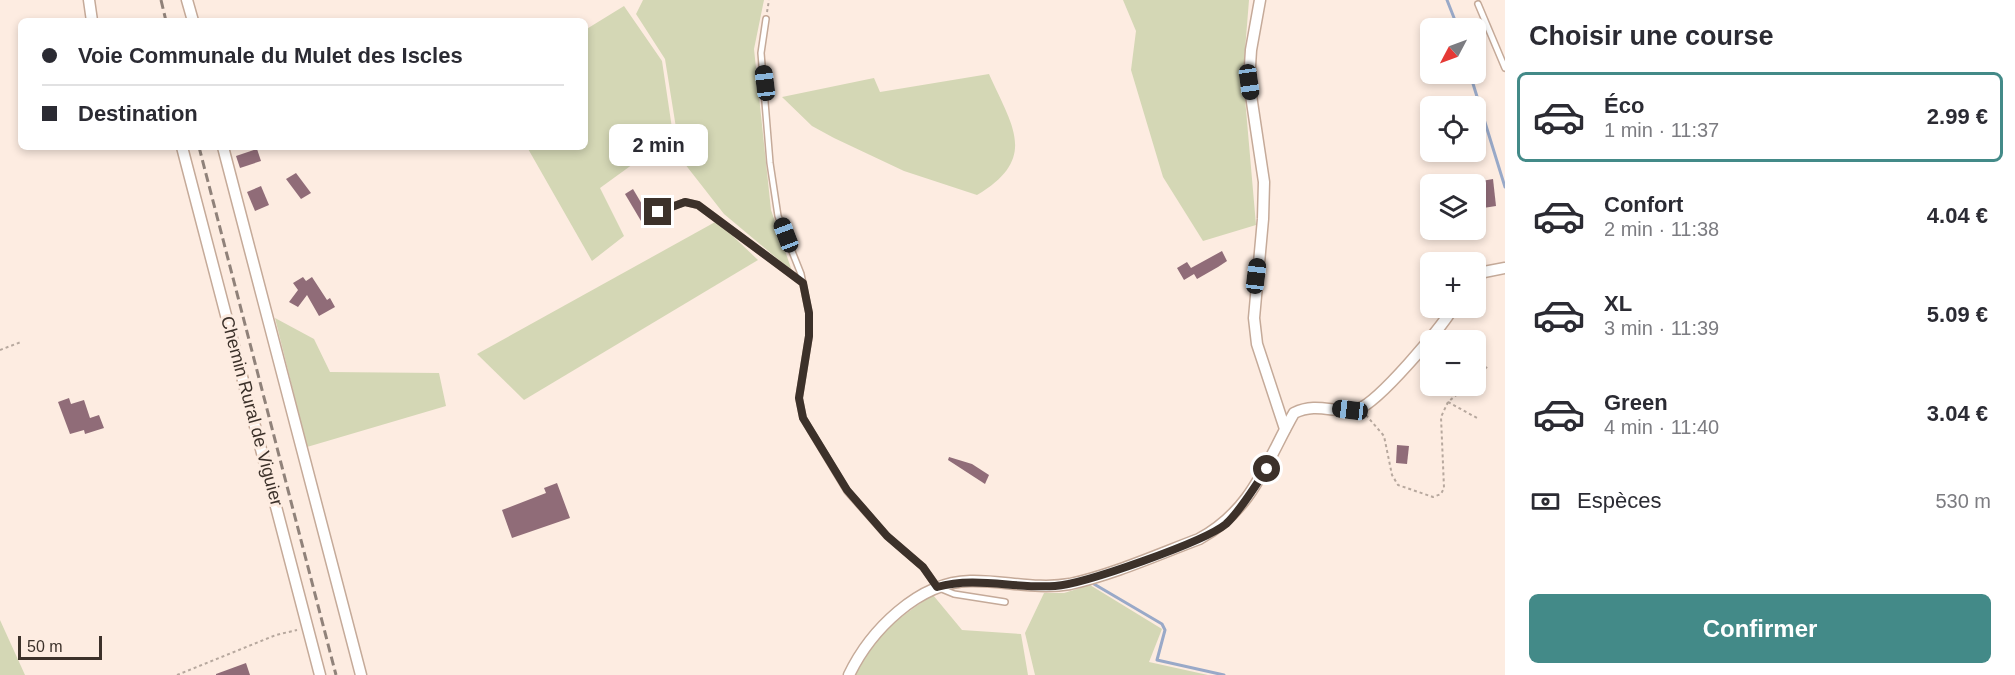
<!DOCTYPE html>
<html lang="fr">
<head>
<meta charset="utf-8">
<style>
  :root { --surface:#fff; --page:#f7f7f7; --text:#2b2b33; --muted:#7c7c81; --line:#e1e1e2; --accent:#438a88 }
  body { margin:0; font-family:Helvetica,sans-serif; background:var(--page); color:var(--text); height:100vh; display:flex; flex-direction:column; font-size:22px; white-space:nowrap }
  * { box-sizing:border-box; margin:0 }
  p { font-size:20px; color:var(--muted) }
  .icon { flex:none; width:33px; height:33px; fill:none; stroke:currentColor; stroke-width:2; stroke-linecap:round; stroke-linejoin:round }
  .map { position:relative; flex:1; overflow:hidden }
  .sheet { display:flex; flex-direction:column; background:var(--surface); width:510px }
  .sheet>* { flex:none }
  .hud { position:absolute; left:18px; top:18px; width:570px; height:132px; border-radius:9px; box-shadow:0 3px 9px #0003; display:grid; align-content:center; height:132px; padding:0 24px; background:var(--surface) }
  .needle { width:39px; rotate:229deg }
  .tools { position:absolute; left:1420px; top:18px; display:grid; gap:12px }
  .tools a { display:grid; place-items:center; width:66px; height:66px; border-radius:9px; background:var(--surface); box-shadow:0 3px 9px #0003; font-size:30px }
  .scale { position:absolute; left:18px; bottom:15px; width:84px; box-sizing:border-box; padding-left:6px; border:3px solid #3c312a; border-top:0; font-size:16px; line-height:21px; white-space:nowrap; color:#3c312a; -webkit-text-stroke:4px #fdece1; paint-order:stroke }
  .end { position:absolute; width:27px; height:27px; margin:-14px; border:8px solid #3c312a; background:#fff; box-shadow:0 0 0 3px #fff }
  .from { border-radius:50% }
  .bubble { position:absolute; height:42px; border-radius:9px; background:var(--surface); box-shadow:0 3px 9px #0003; font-size:20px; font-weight:700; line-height:42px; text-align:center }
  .car { position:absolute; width:18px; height:36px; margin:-18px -9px; border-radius:8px; box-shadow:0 0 4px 2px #0007; background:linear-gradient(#222 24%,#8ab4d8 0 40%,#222 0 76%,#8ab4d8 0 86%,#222 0) }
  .hud b { display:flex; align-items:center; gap:21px; height:57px; font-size:22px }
  .hud b+b { border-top:2px solid var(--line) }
  .hud i { width:15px; height:15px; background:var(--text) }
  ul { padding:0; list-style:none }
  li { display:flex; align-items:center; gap:18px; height:90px; margin:0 12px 9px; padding:0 12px; border:3px solid transparent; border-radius:9px }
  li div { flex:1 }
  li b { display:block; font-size:22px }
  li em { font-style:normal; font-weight:700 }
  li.selected { border-color:var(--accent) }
  li>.icon { width:54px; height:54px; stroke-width:1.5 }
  h2 { padding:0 24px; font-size:27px; line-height:72px }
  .pay { display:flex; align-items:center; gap:15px; height:66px; padding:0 24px; font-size:22px }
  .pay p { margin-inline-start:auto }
  .primary-button { display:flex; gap:12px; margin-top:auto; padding:12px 24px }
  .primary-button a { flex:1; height:69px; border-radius:9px; background:var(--accent); color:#fff; font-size:24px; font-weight:700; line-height:69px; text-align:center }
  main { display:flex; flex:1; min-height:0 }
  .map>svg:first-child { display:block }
</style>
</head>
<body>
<main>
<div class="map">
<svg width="1505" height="675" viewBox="0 0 1505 675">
  <rect width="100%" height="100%" fill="#fdece1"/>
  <!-- green -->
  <g fill="#d4d7b5">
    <polygon points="643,0 764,0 754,49 771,210 792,271 724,214 681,159 665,59 636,14"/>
    <polygon points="1123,0 1249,0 1243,75 1256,225 1203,241 1163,177 1131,70 1136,31"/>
    <polygon points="624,6 662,61 673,135 600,188 624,236 592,261 527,147 585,147 585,30"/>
    <path d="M989,74C1012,126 1039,158 977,195L904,171L834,138L812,126L782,97L874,78L880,92Z"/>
    <polygon points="717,221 758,260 524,400 477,354"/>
    <polygon points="275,318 314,339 330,372 439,373 446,406 307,447"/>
    <polygon points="1090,585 1162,629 1149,662 1208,675 1035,675 1025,633 1044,593 1064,593"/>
    <path d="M933,595L962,630L1021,634L1028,675H855C868,639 902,615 933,595Z"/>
    <polygon points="0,620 25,675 0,675"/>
  </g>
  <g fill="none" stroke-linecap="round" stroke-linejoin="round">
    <!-- stream -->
    <g stroke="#99a9c8" stroke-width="3">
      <polyline points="1447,0 1458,28"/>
      <polyline points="1470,74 1505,187"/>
      <polyline points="1094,584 1162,624 1165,630 1157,660 1224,675"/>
    </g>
  </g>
  <!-- building -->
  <g fill="#906c78">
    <polygon points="257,149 261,161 240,168 236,156"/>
    <polygon points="296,173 311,193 301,199 286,179"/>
    <polygon points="1493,179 1496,206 1477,209 1476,182"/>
    <polygon points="261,186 269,205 255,211 247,192"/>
    <polygon points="633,189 649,216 641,221 625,194"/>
    <polygon points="1222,251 1227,261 1218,267 1197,279 1194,274 1184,280 1177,268 1187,262 1191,268"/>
    <polygon points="303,277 306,281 312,277 327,300 330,298 335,307 319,316 307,295 298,307 289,302 298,290 293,283"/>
    <polygon points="69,398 71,404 84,400 90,418 99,415 104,428 85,434 84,430 70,434 58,402"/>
    <polygon points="1397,445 1409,446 1407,464 1396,463"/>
    <polygon points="949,457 972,464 989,475 985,484 948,460"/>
    <polygon points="557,483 570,518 512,538 502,510 546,493 544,488"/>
    <polygon points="246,663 250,675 216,675 216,674"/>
  </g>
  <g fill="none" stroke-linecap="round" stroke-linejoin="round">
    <!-- service casing -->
    <g stroke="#c5aa99" stroke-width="8">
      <g id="service">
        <polyline points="1478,4 1505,68"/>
        <polyline points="766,19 761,53 770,163 778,216 801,274 809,313 809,336 799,398 803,418 847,491 887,536 923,567 937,587 954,594 1005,602"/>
        <polyline points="658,212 685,202 698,205 803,283"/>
      </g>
    </g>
    <!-- minor casing -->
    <g stroke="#c5aa99" stroke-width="13">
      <g id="minor">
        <polyline points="89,0 92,21"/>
        <polyline points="187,0 193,21"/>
        <polyline points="1260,0 1251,50 1249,82 1264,182 1263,219 1254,318 1257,344 1285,429"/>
        <polyline points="182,147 320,675"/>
        <polyline points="223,147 361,675"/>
        <polyline points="1476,278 1484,272 1505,268"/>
        <path d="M849,675C870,631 918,582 970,581C1003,580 1036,590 1070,584C1112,575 1159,554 1199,539C1253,510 1266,462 1294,413C1319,401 1335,415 1358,409C1379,402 1440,329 1453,308"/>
      </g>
    </g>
    <!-- path -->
    <g stroke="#b7a89e" stroke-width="2" stroke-dasharray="3 3" stroke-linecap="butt">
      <polyline points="767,12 769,0"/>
      <polyline points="0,350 21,342"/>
      <polyline points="1476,377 1488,366"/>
      <polyline points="1448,402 1477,418"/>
      <polyline points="1366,415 1384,436 1392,475 1398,485 1433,497 1441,494 1444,488 1441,417 1448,402 1467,386"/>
      <polyline points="177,675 276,635 297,630"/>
    </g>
    <!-- service -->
    <use href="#service" stroke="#fff" stroke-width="5"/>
    <!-- minor -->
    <use href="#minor" stroke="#fff" stroke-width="10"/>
    <!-- rail -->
    <g stroke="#90827a" stroke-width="3" stroke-dasharray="9 4.5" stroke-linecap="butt">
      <polyline points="161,0 166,21"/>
      <polyline points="199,147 336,675"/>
    </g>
  </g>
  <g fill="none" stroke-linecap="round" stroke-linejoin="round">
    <!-- route -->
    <path stroke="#3c312a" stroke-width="8" d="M658,212L685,202L698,205L803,283L809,313V336L799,398L803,418L847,490L887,536L923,567L937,587C976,576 1015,589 1055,586C1084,584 1204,542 1226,524C1242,509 1254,487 1267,469"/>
  </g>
  <g text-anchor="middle" stroke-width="6" stroke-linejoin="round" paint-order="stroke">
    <!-- street labels -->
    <g font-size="18" fill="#3c312a" stroke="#fdece1">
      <text transform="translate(252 411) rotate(75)" y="6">Chemin Rural de Viguier</text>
    </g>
  </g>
</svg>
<div class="tools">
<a><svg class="needle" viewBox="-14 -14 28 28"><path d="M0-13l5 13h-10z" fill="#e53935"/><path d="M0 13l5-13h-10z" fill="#7c7c81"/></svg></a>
<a><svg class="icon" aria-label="locate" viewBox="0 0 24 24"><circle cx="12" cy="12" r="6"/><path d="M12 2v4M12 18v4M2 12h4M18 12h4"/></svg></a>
<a><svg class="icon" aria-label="layers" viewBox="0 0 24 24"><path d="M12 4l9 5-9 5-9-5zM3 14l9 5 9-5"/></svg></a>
<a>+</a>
<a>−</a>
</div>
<div class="scale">50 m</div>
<i class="end from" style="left:1267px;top:469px"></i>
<i class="end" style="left:658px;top:212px"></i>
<div class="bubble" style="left:609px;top:124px;width:99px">2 min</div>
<i class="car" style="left:1249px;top:82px;rotate:172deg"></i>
<i class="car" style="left:765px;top:83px;rotate:353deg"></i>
<i class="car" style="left:786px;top:235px;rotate:339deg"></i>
<i class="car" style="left:1256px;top:276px;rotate:7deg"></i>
<i class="car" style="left:1350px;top:410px;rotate:277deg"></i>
<div class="hud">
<b><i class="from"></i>Voie Communale du Mulet des Iscles</b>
<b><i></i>Destination</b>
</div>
</div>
<section class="sheet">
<h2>Choisir une course</h2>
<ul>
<li class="selected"><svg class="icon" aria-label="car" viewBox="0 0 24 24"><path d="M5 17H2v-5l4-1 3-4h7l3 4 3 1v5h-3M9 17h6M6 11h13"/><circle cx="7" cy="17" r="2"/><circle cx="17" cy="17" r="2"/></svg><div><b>Éco</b><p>1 min · 11:37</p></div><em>2.99 €</em></li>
<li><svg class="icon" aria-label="car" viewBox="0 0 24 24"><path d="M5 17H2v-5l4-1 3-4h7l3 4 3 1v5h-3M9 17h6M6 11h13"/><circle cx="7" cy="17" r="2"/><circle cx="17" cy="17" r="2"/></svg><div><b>Confort</b><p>2 min · 11:38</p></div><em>4.04 €</em></li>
<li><svg class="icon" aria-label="car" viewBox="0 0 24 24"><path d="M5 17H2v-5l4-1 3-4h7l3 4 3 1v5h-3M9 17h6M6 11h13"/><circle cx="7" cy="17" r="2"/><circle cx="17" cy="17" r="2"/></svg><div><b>XL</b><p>3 min · 11:39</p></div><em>5.09 €</em></li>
<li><svg class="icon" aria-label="car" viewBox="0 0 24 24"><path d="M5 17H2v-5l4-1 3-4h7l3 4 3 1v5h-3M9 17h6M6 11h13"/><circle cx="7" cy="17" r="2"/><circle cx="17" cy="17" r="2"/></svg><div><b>Green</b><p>4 min · 11:40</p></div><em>3.04 €</em></li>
</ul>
<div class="pay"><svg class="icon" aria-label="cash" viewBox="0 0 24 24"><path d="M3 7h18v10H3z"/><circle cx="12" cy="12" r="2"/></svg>Espèces<p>530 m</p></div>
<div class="primary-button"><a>Confirmer</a></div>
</section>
</main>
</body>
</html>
